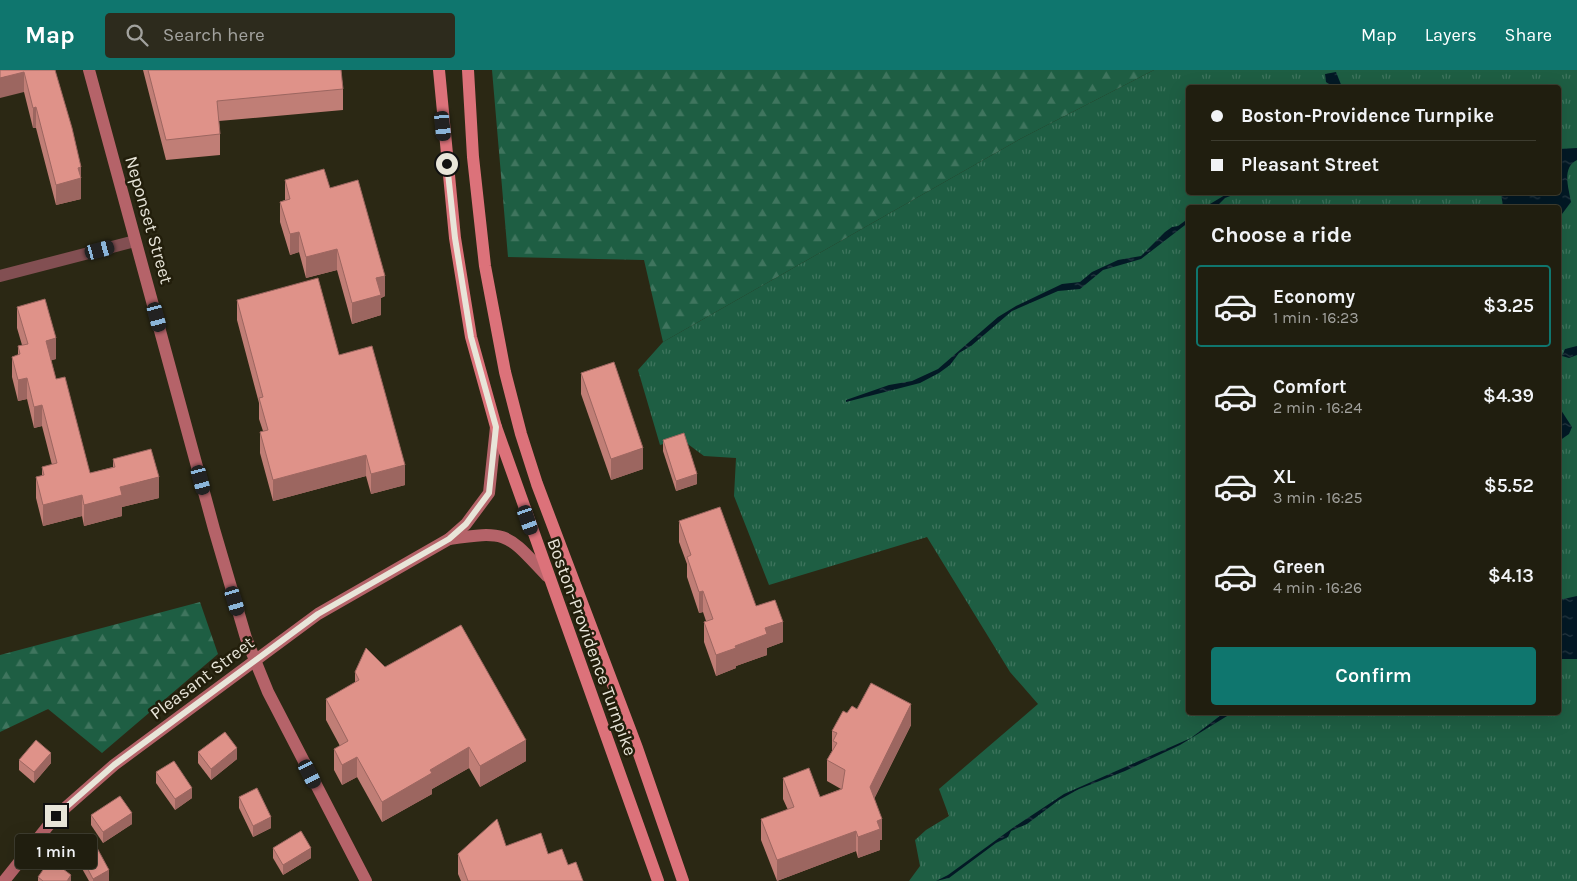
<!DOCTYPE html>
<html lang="en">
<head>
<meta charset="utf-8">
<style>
  :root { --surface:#201e0f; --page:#2d2b1d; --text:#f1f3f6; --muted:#a2a29e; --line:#3d3c2f; --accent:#0f766e }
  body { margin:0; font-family:Karla,sans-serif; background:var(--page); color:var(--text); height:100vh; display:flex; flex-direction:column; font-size:19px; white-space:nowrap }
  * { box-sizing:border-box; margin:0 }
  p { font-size:16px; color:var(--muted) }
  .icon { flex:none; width:28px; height:28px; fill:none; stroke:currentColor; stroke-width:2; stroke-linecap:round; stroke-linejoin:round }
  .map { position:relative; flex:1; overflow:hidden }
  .details { position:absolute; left:1186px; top:135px; width:375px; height:510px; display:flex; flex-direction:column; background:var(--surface); border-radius:5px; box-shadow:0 5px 20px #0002,0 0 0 1px var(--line) }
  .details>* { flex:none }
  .hud { position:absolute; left:1186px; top:15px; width:375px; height:110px; border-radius:5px; box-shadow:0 5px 20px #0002,0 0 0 1px var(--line); display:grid; align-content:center; height:110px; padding:0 25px; background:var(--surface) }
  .end { position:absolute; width:22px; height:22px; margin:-11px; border:6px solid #e8e5d9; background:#111; box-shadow:0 0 0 2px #111 }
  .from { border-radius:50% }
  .bubble { position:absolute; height:35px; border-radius:5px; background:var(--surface); box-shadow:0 5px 20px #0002,0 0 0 1px var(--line); font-size:16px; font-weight:600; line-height:35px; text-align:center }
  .car { position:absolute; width:15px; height:30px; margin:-15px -8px; border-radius:6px; box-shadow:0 0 4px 1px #0007; background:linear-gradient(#222 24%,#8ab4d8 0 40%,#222 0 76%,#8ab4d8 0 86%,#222 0) }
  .hud b { display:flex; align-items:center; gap:18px; height:48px; font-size:19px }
  .hud b+b { border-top:1px solid var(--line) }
  .hud i { width:12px; height:12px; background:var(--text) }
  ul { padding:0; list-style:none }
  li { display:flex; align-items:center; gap:15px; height:82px; margin:0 10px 8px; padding:0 15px; border:2px solid transparent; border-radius:5px }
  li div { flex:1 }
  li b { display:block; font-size:19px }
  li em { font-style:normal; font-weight:600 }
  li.current { border-color:var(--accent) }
  li>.icon { width:45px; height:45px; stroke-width:1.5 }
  h2 { padding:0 25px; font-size:22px; line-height:60px }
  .button { display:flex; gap:10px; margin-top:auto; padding:10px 25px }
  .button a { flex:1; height:58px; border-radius:5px; background:var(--accent); color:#fff; font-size:20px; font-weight:600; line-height:58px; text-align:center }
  header { display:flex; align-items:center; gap:30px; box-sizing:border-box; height:70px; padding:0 25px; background:var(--accent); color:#fff }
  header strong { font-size:24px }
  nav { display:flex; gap:28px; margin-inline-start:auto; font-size:18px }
  .search { width:350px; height:45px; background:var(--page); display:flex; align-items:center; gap:12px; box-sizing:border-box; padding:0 18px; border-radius:5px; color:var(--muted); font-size:19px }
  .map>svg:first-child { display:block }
</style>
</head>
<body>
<header>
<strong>Map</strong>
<div class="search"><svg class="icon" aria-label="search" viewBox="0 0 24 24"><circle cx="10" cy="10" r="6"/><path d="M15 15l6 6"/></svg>Search here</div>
<nav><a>Map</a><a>Layers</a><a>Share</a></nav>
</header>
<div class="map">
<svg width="1577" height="811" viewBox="0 0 1577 811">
  <defs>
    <pattern id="grass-tufts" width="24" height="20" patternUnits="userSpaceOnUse" patternTransform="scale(1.25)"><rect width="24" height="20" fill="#1e5e43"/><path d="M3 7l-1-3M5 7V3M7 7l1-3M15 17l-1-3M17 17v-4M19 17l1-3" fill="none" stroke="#3f755e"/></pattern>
    <pattern id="forest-firs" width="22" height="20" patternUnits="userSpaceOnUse" patternTransform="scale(1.25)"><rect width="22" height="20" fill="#1e5e43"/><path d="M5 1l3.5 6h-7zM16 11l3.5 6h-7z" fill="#3f755e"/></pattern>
    <pattern id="water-ripples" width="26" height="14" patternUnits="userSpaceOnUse" patternTransform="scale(1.25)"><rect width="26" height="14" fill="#031925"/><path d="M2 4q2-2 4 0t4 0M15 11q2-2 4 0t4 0" fill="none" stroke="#283a44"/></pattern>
  </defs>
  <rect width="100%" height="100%" fill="#2b2814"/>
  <!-- grass -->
  <path fill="url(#grass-tufts)" fill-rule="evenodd" d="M1154,0H1577V811H909L920,796L915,770L926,760L949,746L939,719L1038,634L1010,602L927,467L769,515L734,426L736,388L704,386L681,369L660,375L638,300L663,272L1020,69ZM1189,18H1559V122H1189ZM1189,138H1559V642H1189Z"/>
  <!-- forest -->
  <g fill="url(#forest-firs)">
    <polygon points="492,0 1154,0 1020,69 663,272 644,190 508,187"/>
    <polygon points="200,532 218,584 102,683 48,639 0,662 0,585"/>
  </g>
  <!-- water -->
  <g fill="url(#water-ripples)">
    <polygon points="1336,2 1342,17 1333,17 1326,12 1325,4"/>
    <path d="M1577,78V90C1561,98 1569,119 1571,132L1559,148V138L1503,137L1501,123L1559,122V79Z"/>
    <polygon points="1230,122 1238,123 1225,128 1216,137 1205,137"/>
    <polygon points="1189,148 1189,152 1141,189 1103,200 1080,219 1058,221 1012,241 971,276 959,283 950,295 939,303 920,313 846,332 846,330 889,315 912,311 938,299 998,247 1016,236 1062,214 1080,212 1092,202 1118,190 1141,186 1165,162 1172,157 1178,156"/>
    <polygon points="1577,276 1577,285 1569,288 1562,286 1565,279"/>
    <polygon points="1559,337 1572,357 1569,364 1559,371"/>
    <polygon points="1577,526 1577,589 1559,589 1559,530"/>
    <polygon points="1225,642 1232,643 1180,675 1125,701 1079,719 1059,730 1027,754 1011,761 1008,767 996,773 949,808 936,811 948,805 1014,757 1064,724 1191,668"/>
  </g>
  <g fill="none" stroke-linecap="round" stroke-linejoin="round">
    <!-- street -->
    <polyline stroke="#824f52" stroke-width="12" points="0,206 135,171"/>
    <!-- secondary -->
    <g stroke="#b56369" stroke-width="12">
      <polyline points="89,0 214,459 246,568 268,622 366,811"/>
      <path d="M449,469C509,460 507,464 547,506"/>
      <polyline points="4,811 56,746 114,695 318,544 449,469 466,454 489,423 496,357"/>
    </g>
    <!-- primary -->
    <g stroke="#dc727a" stroke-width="12">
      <polyline points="439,0 455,168 471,267 496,357 658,811"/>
      <polyline points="468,0 473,87 485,196 505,302 521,364 537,414 637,678 683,811"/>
    </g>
  </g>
  <!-- wall -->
  <g fill="#c07e76">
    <polygon points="0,0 55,0 81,118 81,129 56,135 36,58 33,58 24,22"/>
    <polygon points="143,0 341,0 343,19 343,40 219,51 220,64 220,85 166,90"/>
    <polygon points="285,110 330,118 385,226 381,228 381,245 352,254 337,200 306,208 299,182 290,185 280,152 280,132 285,130"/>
    <polygon points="237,230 339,285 405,415 371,424 366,406 273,431 260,383 260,362 263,361 259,349 259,333 237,250"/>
    <polygon points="17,237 56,289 51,290 56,309 90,403 113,397 113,389 159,428 122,437 122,446 84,456 82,446 43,456 36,428 36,407 42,406 42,397 52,395 42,356 34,358 27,329 18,331 12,307 12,287 18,285 18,276 22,275 17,258"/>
    <polygon points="581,303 643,399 611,410 581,324"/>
    <polygon points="663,370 697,414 676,421 663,381"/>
    <polygon points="679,451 756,536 783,572 767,578 767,585 736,596 736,598 716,606 704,572 704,552 706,551 703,542 699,543 687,507 687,494 679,472"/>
    <polygon points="385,597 526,691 480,717 469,698 432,719 432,724 382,752 357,707 342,715 334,700 334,679 340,676 326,650 326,629 355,613 355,602"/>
    <polygon points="857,639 911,655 874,729 882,770 880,770 880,780 858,788 856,781 777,811 761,770 761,749 788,740 783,729 783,708 820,727 841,719 827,711 827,690 832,681 832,661 847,643"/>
    <polygon points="198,682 237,689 211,710 198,693"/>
    <polygon points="19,690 51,693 34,713 19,700"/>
    <polygon points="156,702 192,728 175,740 156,713"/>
    <polygon points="239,727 271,758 253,767 239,738"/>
    <polygon points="91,745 132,754 103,773 91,755"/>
    <polygon points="506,776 548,784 568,795 583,811 461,811 458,804 458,784"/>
    <polygon points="273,778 311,788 283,805 273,788"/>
    <polygon points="80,784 109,811 89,811 80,795"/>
    <polygon points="48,800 71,811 38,811 38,807"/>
  </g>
  <!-- shaded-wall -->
  <g fill="#9c6660">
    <polygon points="24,2 24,22 0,28 0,8"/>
    <polygon points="36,37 36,58 33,58 33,38"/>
    <polygon points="81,97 81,129 56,135 56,115 78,98"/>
    <polygon points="299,162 299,182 290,185 290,164"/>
    <polygon points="337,179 337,200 306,208 306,187"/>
    <polygon points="385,206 385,226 381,228 381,245 352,254 352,233 376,208"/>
    <polygon points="56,268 56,289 46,292 46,271"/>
    <polygon points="27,308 27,329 18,331 18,310"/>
    <polygon points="42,335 42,356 34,358 34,337"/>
    <polygon points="643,378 643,399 611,410 611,389"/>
    <polygon points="366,385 366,406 273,431 273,410"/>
    <polygon points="405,395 405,415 371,424 371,404"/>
    <polygon points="697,404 697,414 676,421 676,411"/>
    <polygon points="159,407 159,428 122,437 122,446 84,456 84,435 120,417"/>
    <polygon points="82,425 82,446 43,456 43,435"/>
    <polygon points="703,521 703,542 699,543 699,522"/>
    <polygon points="783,552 783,572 767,578 767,585 736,596 736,598 716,606 716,585 735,576 765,558"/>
    <polygon points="911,634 911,655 870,737 870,717"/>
    <polygon points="526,670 526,691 480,717 480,696"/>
    <polygon points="469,677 469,698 432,719 432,724 382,752 382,732 430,700"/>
    <polygon points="237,678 237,689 211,710 211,699"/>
    <polygon points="51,683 51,693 34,713 34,702"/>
    <polygon points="357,687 357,707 342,715 342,695"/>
    <polygon points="192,718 192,728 175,740 175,729"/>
    <polygon points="132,743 132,754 103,773 103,762"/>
    <polygon points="271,747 271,758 253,767 253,756"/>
    <polygon points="882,749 882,770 880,770 880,780 858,788 858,767 877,751"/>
    <polygon points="856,761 856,781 777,811 777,790"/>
    <polygon points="311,778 311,788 283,805 283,795"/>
    <polygon points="109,800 109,811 93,811 93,809"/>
    <polygon points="71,805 71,811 67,811"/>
  </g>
  <!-- building -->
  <g fill="#df9289" stroke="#9c6660">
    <polygon points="0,0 55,0 72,58 81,97 78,98 81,108 56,115 36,37 33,38 24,2 0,8"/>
    <polygon points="148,0 341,0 343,19 217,31 220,64 166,70"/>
    <polygon points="324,99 330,118 358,110 385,206 376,208 381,225 352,233 337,179 306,187 299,162 290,164 280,132 290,129 285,110"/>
    <polygon points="318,208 339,285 372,276 405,395 371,404 366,385 273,410 260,362 268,360 259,328 263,327 237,230"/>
    <polygon points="45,229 56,268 46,271 56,309 65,307 90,403 115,397 113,389 151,379 159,407 120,417 122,425 84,435 82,425 43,435 36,407 44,405 42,397 57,393 42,335 34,337 27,308 18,310 12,287 20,284 18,276 28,274 17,237"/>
    <polygon points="614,292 643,378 611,389 581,303"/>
    <polygon points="684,363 697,404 676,411 663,370"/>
    <polygon points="720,437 756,536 775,530 783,552 765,558 767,564 735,576 736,578 716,585 704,552 713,549 703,521 699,522 687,487 691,485 679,451"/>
    <polygon points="461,555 526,670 480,696 469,677 430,700 432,703 382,732 357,687 342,695 334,679 348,671 326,629 359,610 355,602 366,578 385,597"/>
    <polygon points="871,613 911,634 870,717 882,749 877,751 880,759 858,767 856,761 777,790 761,749 794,737 783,708 809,698 820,727 842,719 845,700 827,690 837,673 833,671 837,663 832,661 843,641 847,643 852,636 857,639"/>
    <polygon points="225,662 237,678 211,699 198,682"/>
    <polygon points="36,670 51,683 34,702 19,690"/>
    <polygon points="174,691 192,718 175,729 156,702"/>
    <polygon points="257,718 271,747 253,756 239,727"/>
    <polygon points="120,726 132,743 103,762 91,745"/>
    <polygon points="497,749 506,776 541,763 548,784 562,779 568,795 576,792 583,811 468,811 458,784"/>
    <polygon points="301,761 311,778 283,795 273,778"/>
    <polygon points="96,776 109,800 93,809 80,784"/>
    <polygon points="54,792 71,805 67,811 43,811 38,807 45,797 48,800"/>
  </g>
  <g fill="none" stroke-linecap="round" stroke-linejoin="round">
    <!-- route -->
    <polyline stroke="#e8e5d9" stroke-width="6" points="56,746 114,695 318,544 449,469 466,454 489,423 496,357 471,267 455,168 447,94"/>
  </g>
  <g text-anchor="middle" stroke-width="5" stroke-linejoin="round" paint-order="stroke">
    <!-- street labels -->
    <g font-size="18" fill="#e8e5d9" stroke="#221e0b">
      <text transform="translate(149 150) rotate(74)" y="6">Neponset Street</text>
      <text transform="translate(592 577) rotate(70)" y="6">Boston-Providence Turnpike</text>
      <text transform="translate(202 608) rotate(-37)" y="6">Pleasant Street</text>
    </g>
  </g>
</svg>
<i class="end from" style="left:447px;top:94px"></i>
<i class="end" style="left:56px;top:746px"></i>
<div class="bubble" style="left:15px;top:764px;width:82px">1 min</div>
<i class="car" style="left:443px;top:56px;rotate:174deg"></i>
<i class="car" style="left:100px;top:180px;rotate:75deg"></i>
<i class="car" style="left:157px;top:247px;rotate:165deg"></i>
<i class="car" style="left:201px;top:410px;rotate:165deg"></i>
<i class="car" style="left:528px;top:450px;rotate:161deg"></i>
<i class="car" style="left:235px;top:531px;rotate:163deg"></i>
<i class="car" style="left:310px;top:704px;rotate:153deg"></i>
<div class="hud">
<b><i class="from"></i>Boston-Providence Turnpike</b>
<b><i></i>Pleasant Street</b>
</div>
<section class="details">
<h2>Choose a ride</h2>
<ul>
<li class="current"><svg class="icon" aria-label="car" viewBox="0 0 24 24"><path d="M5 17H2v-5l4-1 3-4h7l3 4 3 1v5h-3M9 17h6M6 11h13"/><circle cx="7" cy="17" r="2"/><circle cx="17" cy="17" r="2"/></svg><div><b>Economy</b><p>1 min · 16:23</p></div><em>$3.25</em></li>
<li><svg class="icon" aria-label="car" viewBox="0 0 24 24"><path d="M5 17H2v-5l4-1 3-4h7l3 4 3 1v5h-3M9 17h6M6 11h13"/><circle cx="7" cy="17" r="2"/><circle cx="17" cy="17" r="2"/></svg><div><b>Comfort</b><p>2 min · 16:24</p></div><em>$4.39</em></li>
<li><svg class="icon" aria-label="car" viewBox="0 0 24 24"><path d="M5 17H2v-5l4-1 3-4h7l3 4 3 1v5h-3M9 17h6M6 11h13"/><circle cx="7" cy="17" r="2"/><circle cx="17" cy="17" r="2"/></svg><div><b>XL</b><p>3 min · 16:25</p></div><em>$5.52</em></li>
<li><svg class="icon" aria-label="car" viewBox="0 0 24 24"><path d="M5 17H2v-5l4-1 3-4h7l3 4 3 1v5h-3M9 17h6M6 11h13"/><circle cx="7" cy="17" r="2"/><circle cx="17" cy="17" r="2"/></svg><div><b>Green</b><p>4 min · 16:26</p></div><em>$4.13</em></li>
</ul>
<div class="button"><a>Confirm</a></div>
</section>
</div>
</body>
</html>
